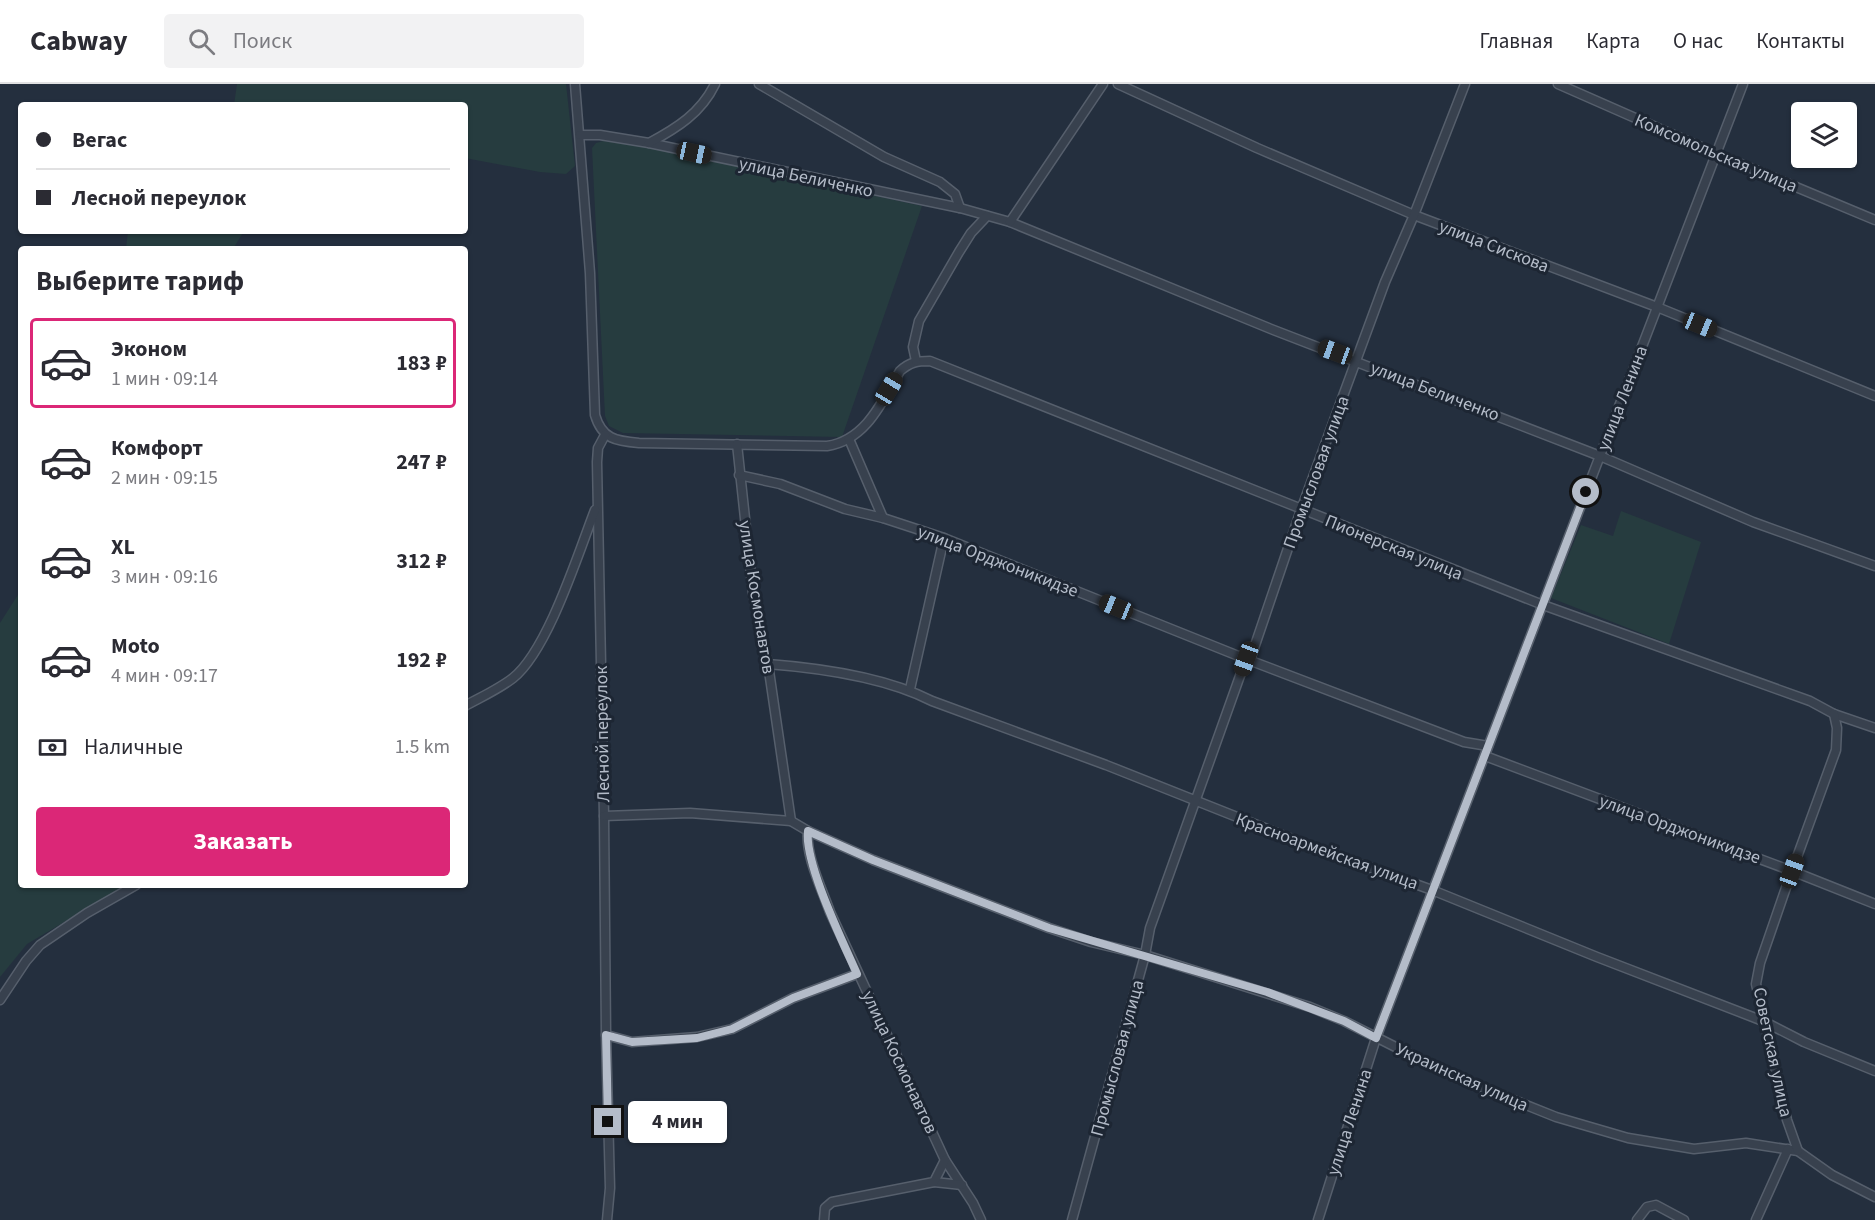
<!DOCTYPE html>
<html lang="ru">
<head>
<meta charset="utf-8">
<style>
  :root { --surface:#fff; --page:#f2f2f3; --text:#2b2b33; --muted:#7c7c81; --line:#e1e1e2; --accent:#db2777 }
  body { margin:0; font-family:"Source Sans 3",sans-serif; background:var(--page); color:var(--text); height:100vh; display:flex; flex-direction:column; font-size:22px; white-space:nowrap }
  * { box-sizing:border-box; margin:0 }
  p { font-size:20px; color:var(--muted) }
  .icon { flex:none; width:33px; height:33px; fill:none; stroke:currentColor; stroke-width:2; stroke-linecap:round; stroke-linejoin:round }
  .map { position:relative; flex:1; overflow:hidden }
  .side { position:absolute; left:18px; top:162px; width:450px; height:642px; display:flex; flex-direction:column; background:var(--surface); border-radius:6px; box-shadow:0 2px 4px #0004 }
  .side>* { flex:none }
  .top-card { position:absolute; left:18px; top:18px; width:450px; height:132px; border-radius:6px; box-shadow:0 2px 4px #0004; display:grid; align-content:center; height:132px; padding:0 18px; background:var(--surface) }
  .buttons { position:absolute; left:1791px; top:18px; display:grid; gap:12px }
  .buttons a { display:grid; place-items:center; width:66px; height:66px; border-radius:6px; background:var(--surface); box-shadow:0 2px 4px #0004; font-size:30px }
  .end { position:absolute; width:27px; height:27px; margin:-14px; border:8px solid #b4bcc9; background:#111; box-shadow:0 0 0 3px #111 }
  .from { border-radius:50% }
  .bubble { position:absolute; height:42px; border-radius:6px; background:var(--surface); box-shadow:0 2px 4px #0004; font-size:20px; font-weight:700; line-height:42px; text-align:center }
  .car { position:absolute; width:18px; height:36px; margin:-18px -9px; border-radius:8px; box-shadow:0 0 4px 2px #0007; background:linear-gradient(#222 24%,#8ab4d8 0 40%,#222 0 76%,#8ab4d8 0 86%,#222 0) }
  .top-card b { display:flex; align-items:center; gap:21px; height:57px; font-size:22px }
  .top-card b+b { border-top:2px solid var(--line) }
  .top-card i { width:15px; height:15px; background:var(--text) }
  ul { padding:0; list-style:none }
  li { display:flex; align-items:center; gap:18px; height:90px; margin:0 12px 9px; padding:0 6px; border:3px solid transparent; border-radius:6px }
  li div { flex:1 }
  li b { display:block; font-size:22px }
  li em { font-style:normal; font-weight:700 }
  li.active { border-color:var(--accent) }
  li>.icon { width:54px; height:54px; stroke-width:1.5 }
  h2 { padding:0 18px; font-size:27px; line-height:72px }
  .pay { display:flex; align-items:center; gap:15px; height:66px; padding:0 18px; font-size:22px }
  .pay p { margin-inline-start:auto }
  .cta { display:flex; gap:12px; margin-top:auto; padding:12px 18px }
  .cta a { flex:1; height:69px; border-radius:6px; background:var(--accent); color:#fff; font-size:24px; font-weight:700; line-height:69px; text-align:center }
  header { display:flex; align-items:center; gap:36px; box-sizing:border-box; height:84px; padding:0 30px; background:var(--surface); border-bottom:2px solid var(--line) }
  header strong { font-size:28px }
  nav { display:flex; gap:33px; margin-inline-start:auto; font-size:21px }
  .search { width:420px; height:54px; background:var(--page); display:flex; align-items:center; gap:15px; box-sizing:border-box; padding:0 21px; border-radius:6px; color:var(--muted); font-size:22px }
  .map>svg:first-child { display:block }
</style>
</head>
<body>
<header>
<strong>Cabway</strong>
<div class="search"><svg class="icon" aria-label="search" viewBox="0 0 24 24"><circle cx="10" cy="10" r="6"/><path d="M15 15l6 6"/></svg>Поиск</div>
<nav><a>Главная</a><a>Карта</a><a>О нас</a><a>Контакты</a></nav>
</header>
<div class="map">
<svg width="1875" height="1136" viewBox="0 0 1875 1136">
  <rect width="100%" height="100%" fill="#242f3e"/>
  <!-- green -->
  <g fill="#263c3f">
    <polygon points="237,0 566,0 575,82 566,90 540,88 465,74 465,21 234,21"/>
    <polygon points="603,57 638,61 922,122 842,353 623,349 609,342 605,332 592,64 596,59"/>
    <polygon points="128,147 244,147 233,165 126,165"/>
    <polygon points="1621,427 1701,458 1669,560 1551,514 1581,441 1613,452"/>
    <polygon points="21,506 21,801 127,801 27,860 0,893 0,539"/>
  </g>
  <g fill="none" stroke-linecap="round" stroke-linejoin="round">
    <!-- minor casing -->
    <g stroke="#565f6c" stroke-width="11">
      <g id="minor">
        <path d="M575,0L590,189L595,331C602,355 616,357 639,359L827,362C866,356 882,318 900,287C910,278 917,277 930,277L1543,521L1810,617L1834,630L1875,644"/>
        <polyline points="759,0 884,73 940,98 955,110 960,124"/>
        <polyline points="1118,0 1257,64 1414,131 1657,223 1875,312"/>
        <polyline points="1558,0 1717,70 1875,136"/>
        <polyline points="580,51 600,51 649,59 960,124 1010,138 1271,245 1600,372 1753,438 1875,482"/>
        <path d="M649,59C677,44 701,29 715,0"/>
        <polyline points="1010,138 1103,0"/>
        <polyline points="916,277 913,263 919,237 959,168 971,149 987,132"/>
        <polyline points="605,351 598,364 597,378 604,732 606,951 610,1104 607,1136"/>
        <polyline points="849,355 883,434"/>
        <polyline points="737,360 753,509 768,580 791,737"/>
        <polyline points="739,391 780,400 845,425 883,434 944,454 1246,575 1464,658 1488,662"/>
        <polyline points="1250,576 1301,426 1385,198 1414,131 1465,0"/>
        <path d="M768,580C820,584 885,593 932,617L1106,681L1315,764L1432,806L1597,873L1763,937L1804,958L1875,987"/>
        <polyline points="910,605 944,454"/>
        <path d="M465,622C481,613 499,605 513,594C548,566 578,470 595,426"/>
        <polyline points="1485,672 1792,787 1875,820"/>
        <polyline points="604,732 690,729 791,737 808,747 873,776 1049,844 1091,858 1145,871 1310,923 1344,937 1451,991 1556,1033 1628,1054 1694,1065 1746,1059 1798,1067 1832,1091 1875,1113"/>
        <path d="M808,747C805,771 822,805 830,828L945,1076L973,1119L981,1136"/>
        <polyline points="0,916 26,877 40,861 87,829 136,801"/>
        <polyline points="606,951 632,958 697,953 732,945 793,914 857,890"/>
        <polyline points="1798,1067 1787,1036 1756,900 1760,879 1789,795 1836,666 1837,644 1834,630"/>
        <polyline points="934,1098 962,1101"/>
        <polyline points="824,1136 825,1124 832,1118 934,1098 945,1076"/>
        <polyline points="1072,1136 1145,871 1150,844 1246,575"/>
        <polyline points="1318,1136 1376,954 1743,0"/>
        <polyline points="1637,1136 1647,1123 1656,1121 1684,1136"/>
        <polyline points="1756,1136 1788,1065"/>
      </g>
    </g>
    <!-- minor -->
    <use href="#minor" stroke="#38414e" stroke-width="8"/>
  </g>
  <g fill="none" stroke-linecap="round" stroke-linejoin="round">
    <!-- route -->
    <path stroke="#b4bcc9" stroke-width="8" d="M608,1038L606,951L632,958L697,954L732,945L793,914L857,890C843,858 804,779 808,747L873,776L1049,844L1267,908L1344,937L1376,954L1586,408"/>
  </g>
  <g text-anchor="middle" stroke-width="6" stroke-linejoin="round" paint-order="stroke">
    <!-- street labels -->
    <g font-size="18" fill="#b4bcc9" stroke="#1d2633">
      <text transform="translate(1716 69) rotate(23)" y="6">Комсомольская улица</text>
      <text transform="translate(806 93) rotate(12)" y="6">улица Беличенко</text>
      <text transform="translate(1494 162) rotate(21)" y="6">улица Сискова</text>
      <text transform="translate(1435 307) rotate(21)" y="6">улица Беличенко</text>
      <text transform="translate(1622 314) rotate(-69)" y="6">улица Ленина</text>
      <text transform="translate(1316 388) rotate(-70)" y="6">Промысловая улица</text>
      <text transform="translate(1394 463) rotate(22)" y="6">Пионерская улица</text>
      <text transform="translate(998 477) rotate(21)" y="6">улица Орджоникидзе</text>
      <text transform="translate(757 513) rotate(81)" y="6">улица Космонавтов</text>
      <text transform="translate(602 650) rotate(-91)" y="6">Лесной переулок</text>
      <text transform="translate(1680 745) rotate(20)" y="6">улица Орджоникидзе</text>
      <text transform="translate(1327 767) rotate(20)" y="6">Красноармейская улица</text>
      <text transform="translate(1773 968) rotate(78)" y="6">Советская улица</text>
      <text transform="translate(1117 974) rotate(-75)" y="6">Промысловая улица</text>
      <text transform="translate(900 978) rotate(65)" y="6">улица Космонавтов</text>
      <text transform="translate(1462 993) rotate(24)" y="6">Украинская улица</text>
      <text transform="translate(1349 1038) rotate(-72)" y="6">улица Ленина</text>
    </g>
  </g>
</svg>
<div class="buttons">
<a><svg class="icon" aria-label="layers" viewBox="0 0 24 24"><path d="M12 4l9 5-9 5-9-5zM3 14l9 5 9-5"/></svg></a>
</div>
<i class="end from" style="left:1586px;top:408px"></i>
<i class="end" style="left:608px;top:1038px"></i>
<div class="bubble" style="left:628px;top:1017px;width:99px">4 мин</div>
<i class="car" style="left:694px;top:69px;rotate:102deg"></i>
<i class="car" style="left:1700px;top:241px;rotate:112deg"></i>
<i class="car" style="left:1335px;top:268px;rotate:290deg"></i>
<i class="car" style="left:889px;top:305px;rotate:31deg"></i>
<i class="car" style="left:1116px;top:523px;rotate:292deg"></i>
<i class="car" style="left:1246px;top:575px;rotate:200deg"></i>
<i class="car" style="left:1792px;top:787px;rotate:20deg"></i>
<div class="top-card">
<b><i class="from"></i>Вегас</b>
<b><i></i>Лесной переулок</b>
</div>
<section class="side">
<h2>Выберите тариф</h2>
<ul>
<li class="active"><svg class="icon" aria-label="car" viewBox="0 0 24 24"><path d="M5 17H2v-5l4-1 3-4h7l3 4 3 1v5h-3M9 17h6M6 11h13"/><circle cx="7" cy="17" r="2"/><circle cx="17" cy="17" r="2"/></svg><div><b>Эконом</b><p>1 мин · 09:14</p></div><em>183 ₽</em></li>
<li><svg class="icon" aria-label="car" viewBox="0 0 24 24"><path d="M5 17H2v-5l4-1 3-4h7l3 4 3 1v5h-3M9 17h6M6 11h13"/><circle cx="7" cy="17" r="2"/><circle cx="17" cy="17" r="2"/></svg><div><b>Комфорт</b><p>2 мин · 09:15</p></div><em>247 ₽</em></li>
<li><svg class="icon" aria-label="car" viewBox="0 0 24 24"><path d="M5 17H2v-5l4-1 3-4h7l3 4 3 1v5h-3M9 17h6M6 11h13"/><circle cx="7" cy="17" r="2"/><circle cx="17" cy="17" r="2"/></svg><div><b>XL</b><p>3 мин · 09:16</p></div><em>312 ₽</em></li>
<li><svg class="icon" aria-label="car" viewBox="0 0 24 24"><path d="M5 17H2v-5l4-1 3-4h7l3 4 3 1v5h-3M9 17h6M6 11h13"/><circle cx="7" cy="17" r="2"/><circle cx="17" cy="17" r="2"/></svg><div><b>Moto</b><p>4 мин · 09:17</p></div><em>192 ₽</em></li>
</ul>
<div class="pay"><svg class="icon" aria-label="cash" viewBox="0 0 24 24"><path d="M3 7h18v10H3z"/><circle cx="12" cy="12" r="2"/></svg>Наличные<p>1.5 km</p></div>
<div class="cta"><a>Заказать</a></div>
</section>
</div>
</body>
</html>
